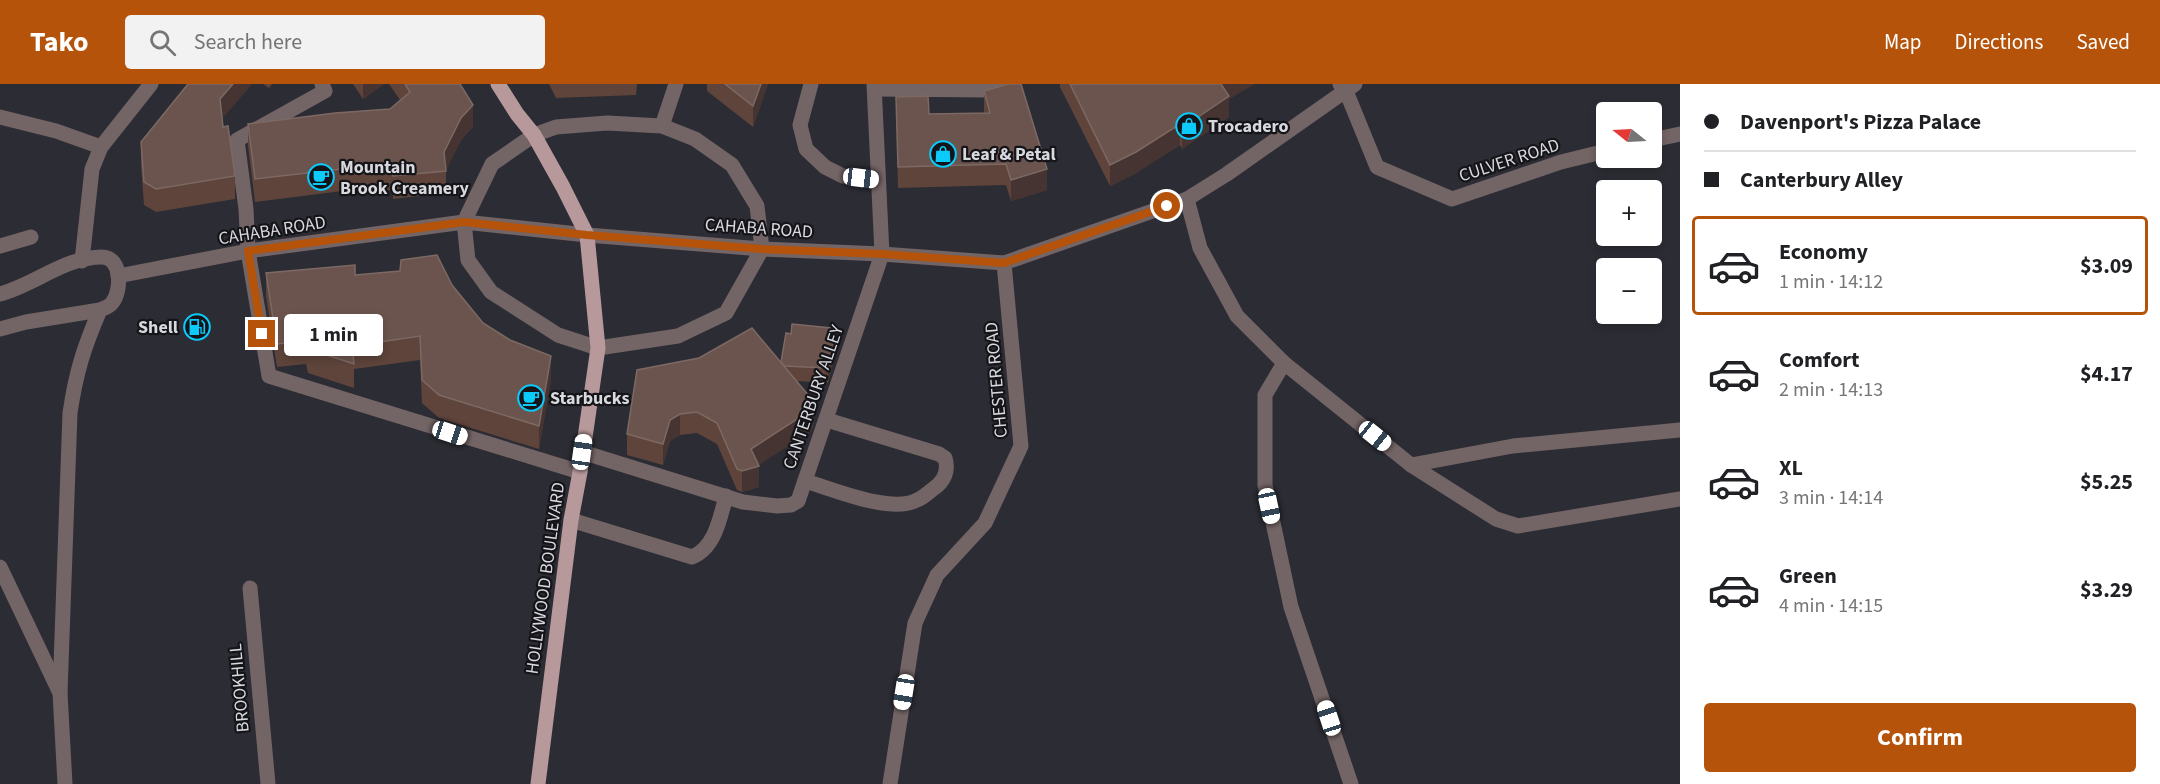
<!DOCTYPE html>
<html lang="en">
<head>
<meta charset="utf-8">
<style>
  :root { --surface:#fff; --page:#f2f2f2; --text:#202124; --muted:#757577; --line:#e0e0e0; --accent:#b45309 }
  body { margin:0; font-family:"Source Sans 3",sans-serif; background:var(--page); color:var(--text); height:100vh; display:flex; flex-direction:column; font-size:22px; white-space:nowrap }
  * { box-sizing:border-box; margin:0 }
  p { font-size:20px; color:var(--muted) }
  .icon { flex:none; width:33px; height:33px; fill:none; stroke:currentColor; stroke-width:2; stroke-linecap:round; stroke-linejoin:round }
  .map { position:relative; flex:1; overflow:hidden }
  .sheet { display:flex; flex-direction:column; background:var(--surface); width:480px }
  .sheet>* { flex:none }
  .top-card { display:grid; align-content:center; height:132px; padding:0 24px; background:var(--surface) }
  .needle { width:39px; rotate:288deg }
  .buttons { position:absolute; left:1596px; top:18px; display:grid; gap:12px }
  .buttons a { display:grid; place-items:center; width:66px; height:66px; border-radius:6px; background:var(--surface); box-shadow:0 3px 9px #0003; font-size:30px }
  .end { position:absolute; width:27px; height:27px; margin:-14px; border:8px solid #b45309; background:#fff; box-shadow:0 0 0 3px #fff }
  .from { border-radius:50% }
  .bubble { position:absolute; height:42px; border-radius:6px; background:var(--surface); box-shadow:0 3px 9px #0003; font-size:20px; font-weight:700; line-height:42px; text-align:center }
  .car { position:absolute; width:18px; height:36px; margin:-18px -9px; border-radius:8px; box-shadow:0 0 4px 2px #0007; background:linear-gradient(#fff 24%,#345 0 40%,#fff 0 76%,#345 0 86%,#fff 0) }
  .top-card b { display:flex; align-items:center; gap:21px; height:57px; font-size:22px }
  .top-card b+b { border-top:2px solid var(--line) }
  .top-card i { width:15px; height:15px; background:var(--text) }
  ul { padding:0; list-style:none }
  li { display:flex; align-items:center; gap:18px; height:99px; margin:0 12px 9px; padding:0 12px; border:3px solid transparent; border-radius:6px }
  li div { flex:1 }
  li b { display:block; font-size:22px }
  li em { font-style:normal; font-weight:700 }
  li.current { border-color:var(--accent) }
  li>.icon { width:54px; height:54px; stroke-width:1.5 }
  .primary-button { display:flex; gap:12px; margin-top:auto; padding:12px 24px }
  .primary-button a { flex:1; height:69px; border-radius:6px; background:var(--accent); color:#fff; font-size:24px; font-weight:700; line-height:69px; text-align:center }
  header { display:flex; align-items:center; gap:36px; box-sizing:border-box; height:84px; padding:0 30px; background:var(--accent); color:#fff }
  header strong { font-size:28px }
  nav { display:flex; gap:33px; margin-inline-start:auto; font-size:21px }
  .search { width:420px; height:54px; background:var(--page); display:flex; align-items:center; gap:15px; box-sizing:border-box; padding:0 21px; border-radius:6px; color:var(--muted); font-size:22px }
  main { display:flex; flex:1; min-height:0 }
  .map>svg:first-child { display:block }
</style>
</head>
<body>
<header>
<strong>Tako</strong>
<div class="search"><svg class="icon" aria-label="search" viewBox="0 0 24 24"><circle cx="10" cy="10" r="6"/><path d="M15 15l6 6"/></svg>Search here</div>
<nav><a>Map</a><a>Directions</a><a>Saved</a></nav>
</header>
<main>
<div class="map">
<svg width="1680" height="700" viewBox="0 0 1680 700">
  <rect width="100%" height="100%" fill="#2c2c34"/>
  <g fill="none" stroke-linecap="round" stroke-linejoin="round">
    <!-- minor -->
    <g stroke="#736465" stroke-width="15">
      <polyline points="322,0 325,7 237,56 246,125 248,167 269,292 580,388"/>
      <polyline points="811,0 800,41 806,65 825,83 843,92 878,96"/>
      <polyline points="1340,0 1346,7 1377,83 1452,115 1561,78 1606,67"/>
      <polyline points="875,5 989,6 1012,0"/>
      <polyline points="0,33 56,47 101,63"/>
      <polygon points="607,39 662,42 695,55 732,81 757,122 762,165 726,229 678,252 598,264 558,251 491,208 468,176 464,138 492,80 534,51 556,43"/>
      <polyline points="662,42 676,0"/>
      <polyline points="1652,56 1680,50"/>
      <polyline points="1187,115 1200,164 1237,232 1284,279 1411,381 1496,435 1518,442 1680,415"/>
      <polyline points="0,162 31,153"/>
      <polyline points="82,177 92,85 101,63 151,0"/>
      <polyline points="118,192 248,167 464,138 587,151 762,165 882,170 1004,179 1187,115 1227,90 1355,0"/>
      <path d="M0,210C34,201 65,173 102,173C122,173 122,207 112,219C109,223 104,224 100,226L26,238L0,245"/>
      <polyline points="1284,279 1265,311 1265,401 1291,523 1351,700"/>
      <polyline points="582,368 743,418 777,422 791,421 798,417 882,170 874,0"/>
      <polyline points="1411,381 1513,362 1680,346"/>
      <path d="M805,397C833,405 891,430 917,416C923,414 928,409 933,405C944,398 949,387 945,374L939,370L827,336"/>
      <path d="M571,436L692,473C715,464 720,434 726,412"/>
      <polyline points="0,483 60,609 65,700"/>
      <polyline points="250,504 268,700"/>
      <path d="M60,609L70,329C76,288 84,263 100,226"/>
      <polyline points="890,700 915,539 937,491 985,439 1021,362 1004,179"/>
    </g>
    <!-- major -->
    <polyline stroke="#b8999b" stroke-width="15" points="498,0 517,30 534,51 563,103 587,151 598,264 580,388 571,436 538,700"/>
  </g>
  <!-- wall -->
  <g fill="#5e443b">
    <polygon points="252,0 222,34 223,43 235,92 235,115 156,128 144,121 141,81 141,58"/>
    <polygon points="263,0 272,0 269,4"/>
    <polygon points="353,0 384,0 363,15"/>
    <polygon points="389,0 460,0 473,43 461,56 446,85 446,109 393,115 393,106 342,107 255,118 248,62 248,40 390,25 400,16"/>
    <polygon points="549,0 637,0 636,11 556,14"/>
    <polygon points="707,0 768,0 753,43 707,7"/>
    <polygon points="1060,0 1254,0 1229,15 1229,33 1182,65 1180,61 1136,89 1110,102 1060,3"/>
    <polygon points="984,7 1047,106 1011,117 1006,101 898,104 896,13 929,30 984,29"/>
    <polygon points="266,189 355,191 452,201 483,239 551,295 539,365 439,334 422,319 420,276 354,285 354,304 308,289 306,280 277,283 266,212"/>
    <polygon points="835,272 828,299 797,297 814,339 811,347 758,381 759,403 742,408 737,406 717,360 697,349 680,351 670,357 663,381 627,371 627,350 781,278"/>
  </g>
  <!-- shaded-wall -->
  <g fill="#453431">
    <polygon points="233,0 252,0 220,37 220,15"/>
    <polygon points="363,0 384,0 363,15"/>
    <polygon points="761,0 768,0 753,43 753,22"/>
    <polygon points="1220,0 1254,0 1229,15 1229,33 1182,65 1182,44"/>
    <polygon points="473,21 473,43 461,56 446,87 444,68 461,34"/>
    <polygon points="1180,40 1180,61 1136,89 1110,102 1110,81"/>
    <polygon points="1047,85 1047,106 1011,117 1011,96"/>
    <polygon points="835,258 835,272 828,299 828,284"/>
    <polygon points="551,272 551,295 539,365 539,342"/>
    <polygon points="814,318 814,339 811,347 756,383 759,382 759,403 742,408 742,387 751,365"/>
    <polygon points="680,330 680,351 670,357 663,381 663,360 670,336"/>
  </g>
  <!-- building -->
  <g fill="#6b544d" stroke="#7c6964" stroke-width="1.5">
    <polygon points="188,0 233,0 220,15 223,43 228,42 235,92 156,105 144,98 141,58"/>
    <polygon points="405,0 460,0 473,21 461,34 444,68 446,87 393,92 393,83 342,85 255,95 248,40 335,29 390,25 410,8"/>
    <polygon points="725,0 761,0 753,22"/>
    <polygon points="1008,0 1021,0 1047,85 1011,96 1006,80 898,83 896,13 928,12 929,30 990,29 984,7"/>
    <polygon points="1070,0 1221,0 1229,12 1182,44 1180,40 1136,68 1110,81"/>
    <polygon points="437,171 452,201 483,239 510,256 551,272 539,342 439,311 422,296 420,252 352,262 354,280 308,265 306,257 277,260 266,189 355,181 355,191 400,187 401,176"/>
    <polygon points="792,240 831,244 830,258 835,258 828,284 784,282 781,278 786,249 791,250"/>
    <polygon points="752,244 814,318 811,326 751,365 759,382 742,387 737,385 717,339 697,328 680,330 670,336 663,360 627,350 637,286 699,274"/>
  </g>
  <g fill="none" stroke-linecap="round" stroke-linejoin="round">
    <!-- route -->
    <polyline stroke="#b45309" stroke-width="8" points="262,250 248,167 464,138 587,151 762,165 882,170 1004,179 1167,122"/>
  </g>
  <!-- icons -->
  <defs>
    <g id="shop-ring" transform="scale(1.35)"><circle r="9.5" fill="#151519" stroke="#0ccafa" stroke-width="1.5"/><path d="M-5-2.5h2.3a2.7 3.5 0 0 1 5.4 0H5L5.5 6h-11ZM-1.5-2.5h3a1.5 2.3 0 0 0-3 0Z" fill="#0ccafa"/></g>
    <g id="cafe-ring" transform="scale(1.35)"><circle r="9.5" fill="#151519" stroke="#0ccafa" stroke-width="1.5"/><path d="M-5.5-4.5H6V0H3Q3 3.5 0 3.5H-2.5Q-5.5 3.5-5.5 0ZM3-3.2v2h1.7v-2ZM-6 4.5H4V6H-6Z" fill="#0ccafa"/></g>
    <g id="fuel-ring" transform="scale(1.35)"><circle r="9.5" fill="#151519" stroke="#0ccafa" stroke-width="1.5"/><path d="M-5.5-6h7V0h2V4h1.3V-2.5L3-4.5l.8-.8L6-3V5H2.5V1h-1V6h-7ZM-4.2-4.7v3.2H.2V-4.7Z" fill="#0ccafa"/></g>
  </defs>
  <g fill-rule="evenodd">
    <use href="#shop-ring" x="1189" y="42"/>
    <use href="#shop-ring" x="943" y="70"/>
    <use href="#cafe-ring" x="321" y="93"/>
    <use href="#fuel-ring" x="197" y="243"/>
    <use href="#cafe-ring" x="531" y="314"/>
  </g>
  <g text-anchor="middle" stroke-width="4.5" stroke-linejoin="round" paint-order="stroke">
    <!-- poi labels -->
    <g font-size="18" font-weight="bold" fill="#d8d9de" stroke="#151519" text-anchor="start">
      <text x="1208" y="48">Trocadero</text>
      <text x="962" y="76">Leaf &amp; Petal</text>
      <text x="340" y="89">Mountain<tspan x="340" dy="21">Brook Creamery</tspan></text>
      <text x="178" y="249" text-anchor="end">Shell</text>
      <text x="550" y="320">Starbucks</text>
    </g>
    <!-- street labels -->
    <g font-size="18" fill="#d8d9de" stroke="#151519">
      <text transform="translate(1509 76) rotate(-18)" y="6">CULVER ROAD</text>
      <text transform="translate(759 144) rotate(4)" y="6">CAHABA ROAD</text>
      <text transform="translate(272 146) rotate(-9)" y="6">CAHABA ROAD</text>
      <text transform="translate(996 296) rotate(-95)" y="6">CHESTER ROAD</text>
      <text transform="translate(813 313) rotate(-71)" y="6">CANTERBURY ALLEY</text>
      <text transform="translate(545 494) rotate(-82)" y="6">HOLLYWOOD BOULEVARD</text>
      <text transform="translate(239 604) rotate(-95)" y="6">BROOKHILL</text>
    </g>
  </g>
</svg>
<div class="buttons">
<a><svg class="needle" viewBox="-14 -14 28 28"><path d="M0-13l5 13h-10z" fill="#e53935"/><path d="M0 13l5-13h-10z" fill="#757577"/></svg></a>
<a>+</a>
<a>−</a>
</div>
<i class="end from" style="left:1167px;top:122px"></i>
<i class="end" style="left:262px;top:250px"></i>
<div class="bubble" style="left:284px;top:230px;width:99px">1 min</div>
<i class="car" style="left:861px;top:94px;rotate:97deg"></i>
<i class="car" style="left:450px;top:349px;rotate:108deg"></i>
<i class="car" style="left:1375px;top:352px;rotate:129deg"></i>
<i class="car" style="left:582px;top:368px;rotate:8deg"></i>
<i class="car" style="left:1269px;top:422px;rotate:168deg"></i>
<i class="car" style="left:904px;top:608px;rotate:189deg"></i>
<i class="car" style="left:1329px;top:634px;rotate:342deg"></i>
</div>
<section class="sheet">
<div class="top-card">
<b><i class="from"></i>Davenport's Pizza Palace</b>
<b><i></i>Canterbury Alley</b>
</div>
<ul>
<li class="current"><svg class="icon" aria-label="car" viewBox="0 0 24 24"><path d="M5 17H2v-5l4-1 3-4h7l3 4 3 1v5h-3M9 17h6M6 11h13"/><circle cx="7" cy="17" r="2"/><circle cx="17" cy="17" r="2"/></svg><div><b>Economy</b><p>1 min · 14:12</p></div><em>$3.09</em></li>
<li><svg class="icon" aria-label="car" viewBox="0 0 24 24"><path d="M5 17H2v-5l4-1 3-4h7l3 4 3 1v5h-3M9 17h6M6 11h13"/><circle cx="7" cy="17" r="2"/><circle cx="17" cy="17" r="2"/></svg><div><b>Comfort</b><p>2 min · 14:13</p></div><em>$4.17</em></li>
<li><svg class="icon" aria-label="car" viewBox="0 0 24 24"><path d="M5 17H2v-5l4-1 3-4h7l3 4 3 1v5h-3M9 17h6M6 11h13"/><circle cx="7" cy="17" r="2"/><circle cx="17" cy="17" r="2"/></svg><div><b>XL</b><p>3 min · 14:14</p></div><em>$5.25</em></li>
<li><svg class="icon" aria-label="car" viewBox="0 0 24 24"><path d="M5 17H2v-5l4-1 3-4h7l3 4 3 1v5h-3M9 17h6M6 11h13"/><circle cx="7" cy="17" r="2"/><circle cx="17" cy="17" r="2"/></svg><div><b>Green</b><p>4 min · 14:15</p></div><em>$3.29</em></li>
</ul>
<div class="primary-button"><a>Confirm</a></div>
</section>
</main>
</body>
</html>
